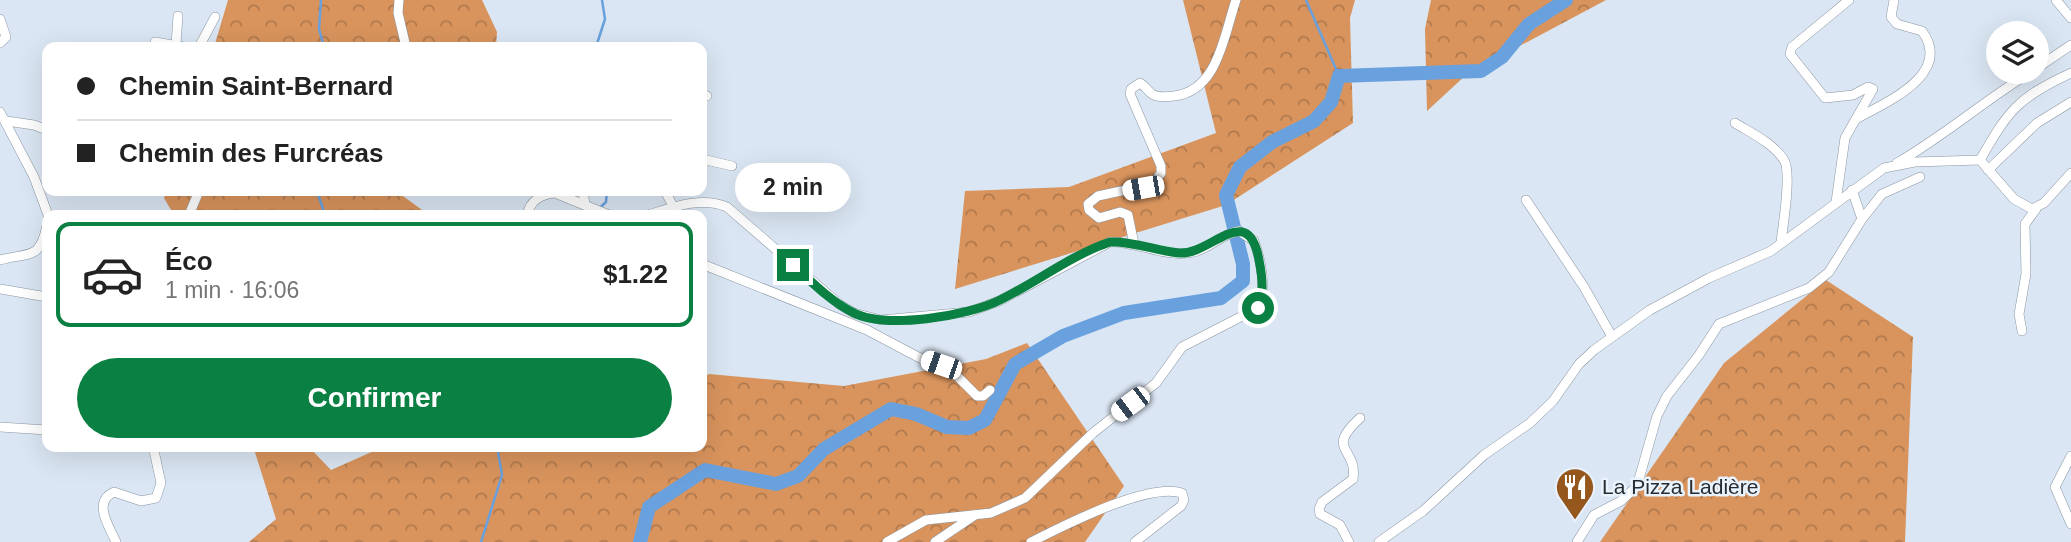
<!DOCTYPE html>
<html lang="fr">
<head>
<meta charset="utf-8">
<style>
  :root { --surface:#fff; --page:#f2f2f2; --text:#222; --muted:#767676; --line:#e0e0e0; --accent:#0b8043 }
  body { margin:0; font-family:Helvetica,sans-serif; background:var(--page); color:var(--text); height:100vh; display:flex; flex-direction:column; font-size:26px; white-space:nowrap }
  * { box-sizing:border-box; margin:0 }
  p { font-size:23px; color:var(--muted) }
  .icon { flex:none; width:38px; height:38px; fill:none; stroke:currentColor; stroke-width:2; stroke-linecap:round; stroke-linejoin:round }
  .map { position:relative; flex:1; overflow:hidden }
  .drawer { position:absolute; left:42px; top:210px; width:665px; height:242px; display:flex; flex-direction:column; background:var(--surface); border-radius:14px; box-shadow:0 7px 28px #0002 }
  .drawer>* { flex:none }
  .top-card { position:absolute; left:42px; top:42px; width:665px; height:154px; border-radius:14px; box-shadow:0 7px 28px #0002; display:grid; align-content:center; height:154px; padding:0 35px; background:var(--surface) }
  .tools { position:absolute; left:1986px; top:21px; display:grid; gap:14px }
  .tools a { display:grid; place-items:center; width:63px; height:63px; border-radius:50%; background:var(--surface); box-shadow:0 7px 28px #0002; font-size:35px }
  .end { position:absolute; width:32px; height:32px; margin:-16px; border:9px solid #0b8043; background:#fff; box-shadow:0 0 0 4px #fff }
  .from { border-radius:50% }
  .bubble { position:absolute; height:49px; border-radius:24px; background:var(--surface); box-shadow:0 7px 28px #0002; font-size:23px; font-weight:700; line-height:49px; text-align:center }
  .car { position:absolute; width:21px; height:42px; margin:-21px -10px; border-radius:9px; box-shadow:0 0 5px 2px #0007; background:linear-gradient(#fff 24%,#345 0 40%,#fff 0 76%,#345 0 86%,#fff 0) }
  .top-card b { display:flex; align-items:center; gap:24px; height:66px; font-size:26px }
  .top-card b+b { border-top:2px solid var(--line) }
  .top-card i { width:18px; height:18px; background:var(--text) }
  ul { padding:12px 0 0; list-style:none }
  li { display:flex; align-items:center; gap:21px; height:105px; margin:0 14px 10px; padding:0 21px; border:4px solid transparent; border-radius:14px }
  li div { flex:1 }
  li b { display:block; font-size:26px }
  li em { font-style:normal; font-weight:700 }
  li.active { border-color:var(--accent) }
  li>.icon { width:63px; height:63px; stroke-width:1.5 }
  .cta { display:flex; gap:14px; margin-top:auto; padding:14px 35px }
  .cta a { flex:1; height:80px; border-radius:42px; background:var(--accent); color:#fff; font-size:28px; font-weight:700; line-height:80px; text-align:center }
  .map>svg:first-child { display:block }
</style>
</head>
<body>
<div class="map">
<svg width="2071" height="542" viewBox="0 0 2071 542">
  <defs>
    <pattern id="forest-crowns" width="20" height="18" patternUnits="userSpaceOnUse" patternTransform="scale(1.75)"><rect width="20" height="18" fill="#d9945d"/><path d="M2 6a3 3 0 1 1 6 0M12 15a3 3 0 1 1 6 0" fill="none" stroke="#b0794d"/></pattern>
  </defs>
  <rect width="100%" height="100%" fill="#dae6f3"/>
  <!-- forest -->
  <g fill="url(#forest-crowns)">
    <polygon points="228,0 482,0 497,32 496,47 214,47"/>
    <polygon points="1183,0 1355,0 1350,18 1353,123 1226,205 955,289 965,191 1069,187 1216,133"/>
    <polygon points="1431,0 1606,0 1467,74 1427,111 1425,29"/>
    <polygon points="167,191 396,191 429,215 174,215 164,198"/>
    <polygon points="1826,280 1913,337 1905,542 1600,542 1724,363"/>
    <polygon points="1027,343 1124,486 1085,542 249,542 276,519 253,446 308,446 331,470 385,446 702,446 702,378 709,374 844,386 986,359"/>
  </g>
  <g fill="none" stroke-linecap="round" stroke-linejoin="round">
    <!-- stream -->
    <g stroke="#69a1df" stroke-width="2.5">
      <polyline points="321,0 319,29 324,47"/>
      <polyline points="1306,0 1339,76"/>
      <polyline points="596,47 605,19 602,0"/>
      <polyline points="317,191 325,215"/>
      <polyline points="592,215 606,202 607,191"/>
      <polyline points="481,542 502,475 497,446"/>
    </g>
    <!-- river -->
    <polyline stroke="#69a1df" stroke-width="14" points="640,542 649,507 705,470 776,484 798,476 824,449 891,409 916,414 947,427 969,428 985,420 1015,364 1063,336 1124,313 1221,298 1243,281 1243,264 1226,195 1240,167 1272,142 1314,121 1331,102 1339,76 1481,71 1502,57 1529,24 1566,0"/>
    <!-- minor casing -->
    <g stroke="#8a95a2" stroke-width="10">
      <g id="minor">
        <polyline points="399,0 398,13 406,47"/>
        <polyline points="2056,0 2071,18"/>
        <polyline points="0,19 6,37 0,43"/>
        <polyline points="155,42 184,47"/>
        <polyline points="176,44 178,16"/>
        <polyline points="199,47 215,17"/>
        <polyline points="2037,68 2071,45"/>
        <path d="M2071,73C2017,98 2009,110 1980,160L2014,199L2032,209L2044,203L2071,173"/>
        <polyline points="702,94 707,96"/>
        <polyline points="0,112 34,177 48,215"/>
        <path d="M1856,119C1884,103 1954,75 1922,31L1897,24L1891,17L1894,0"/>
        <polyline points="6,121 34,125 47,130"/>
        <path d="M1735,123C1751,133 1773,143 1784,160C1792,173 1783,225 1781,242"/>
        <polyline points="702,159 732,166"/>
        <path d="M1897,163C1944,136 1985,100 2031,72"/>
        <polyline points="1988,170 2037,123 2071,102"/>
        <polyline points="583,191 585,205"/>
        <polyline points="665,191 674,208"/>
        <polyline points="1526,200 1584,287 1611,335"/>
        <polyline points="1836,202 1845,138 1873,89 1868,87 1853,95 1825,98 1790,54 1792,47 1849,0"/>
        <polyline points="189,215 199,191"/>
        <path d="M527,215C530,201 541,194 555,193L609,215"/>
        <path d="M648,215C673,207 702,196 727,207L839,304L854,313L881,320L969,312L999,301L1110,242C1137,241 1167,259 1194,252C1211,248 1221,234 1239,231L1254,241C1261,260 1267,290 1258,308L1182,347L1156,383L1093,433L1025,498L991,513L926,520L887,542"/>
        <polyline points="1862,219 1882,194 1920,177"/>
        <path d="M1134,244L1128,215L1120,212L1099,218L1089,210L1088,204L1098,196L1153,184L1161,173V166L1130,94L1131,89L1140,83C1145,86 1148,91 1152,94C1158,98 1167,97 1174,96C1218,91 1224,35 1236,0"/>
        <path d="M0,260C29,252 40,261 47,225"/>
        <polyline points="702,264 867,330 918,357 950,369 977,396 983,396 990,390"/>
        <polyline points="0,289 47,297"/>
        <polyline points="2022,331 2019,314 2026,274 2025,224 2036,209"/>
        <polyline points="0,427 47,430"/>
        <polyline points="2071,456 2055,487 2071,524"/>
        <path d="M116,542C109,526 92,502 114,492L141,501L156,498L161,483L153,446"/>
        <polyline points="935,542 975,515"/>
        <path d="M1031,542C1063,526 1148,482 1182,493L1184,500L1181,506L1135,542"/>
        <path d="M1349,542L1340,525L1320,514L1319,509L1322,502L1353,479C1358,447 1324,451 1360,418"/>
        <polyline points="1379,542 1423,511 1484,455 1530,423 1553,401 1579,364 1594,350 1650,310 1709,278 1771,251 1884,168 1915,162 1980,160"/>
        <polyline points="1577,542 1594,515 1621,501 1637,486 1657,416 1667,396 1699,355 1719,324 1809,288 1829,272 1862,219 1852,190"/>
      </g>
    </g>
    <!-- minor -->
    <use href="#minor" stroke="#fff" stroke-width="9"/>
  </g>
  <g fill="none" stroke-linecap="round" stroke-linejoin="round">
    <!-- route -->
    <path stroke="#0b8043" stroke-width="9" d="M793,265C812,282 830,301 852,312C885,330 968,316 1000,300C1037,282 1071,255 1110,242C1134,241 1156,251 1179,253C1210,256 1248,199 1259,260C1262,275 1265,295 1258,308"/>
  </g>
  <!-- icons -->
  <defs>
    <g id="restaurant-pin" transform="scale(2.0125)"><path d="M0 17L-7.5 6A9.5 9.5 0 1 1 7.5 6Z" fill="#95571c" stroke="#e9f3fe"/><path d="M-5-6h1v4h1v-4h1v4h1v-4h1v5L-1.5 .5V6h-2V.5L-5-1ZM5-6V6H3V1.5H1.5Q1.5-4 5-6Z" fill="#fff"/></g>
  </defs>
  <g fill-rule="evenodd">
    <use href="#restaurant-pin" x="1575" y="487"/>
  </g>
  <g text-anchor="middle" stroke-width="5" stroke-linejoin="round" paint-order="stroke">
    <!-- poi labels -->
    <g font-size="21" fill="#282c31" stroke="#e9f3fe" text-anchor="start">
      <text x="1602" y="494">La Pizza Ladière</text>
    </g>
  </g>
</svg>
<div class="tools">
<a><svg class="icon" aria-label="layers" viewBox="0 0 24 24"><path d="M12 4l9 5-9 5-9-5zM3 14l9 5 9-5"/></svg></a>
</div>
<i class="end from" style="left:1258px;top:308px"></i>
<i class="end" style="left:793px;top:265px"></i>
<div class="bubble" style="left:735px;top:163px;width:116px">2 min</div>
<i class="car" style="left:1143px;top:188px;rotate:260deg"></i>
<i class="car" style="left:941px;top:365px;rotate:289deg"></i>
<i class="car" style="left:1130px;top:404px;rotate:233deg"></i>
<div class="top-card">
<b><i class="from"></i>Chemin Saint-Bernard</b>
<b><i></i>Chemin des Furcréas</b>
</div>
<section class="drawer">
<ul>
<li class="active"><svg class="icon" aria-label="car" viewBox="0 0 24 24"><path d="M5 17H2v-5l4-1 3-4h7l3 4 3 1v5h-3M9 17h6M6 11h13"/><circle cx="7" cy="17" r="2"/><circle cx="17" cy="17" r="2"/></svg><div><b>Éco</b><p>1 min · 16:06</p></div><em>$1.22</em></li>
</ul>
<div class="cta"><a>Confirmer</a></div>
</section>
</div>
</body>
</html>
